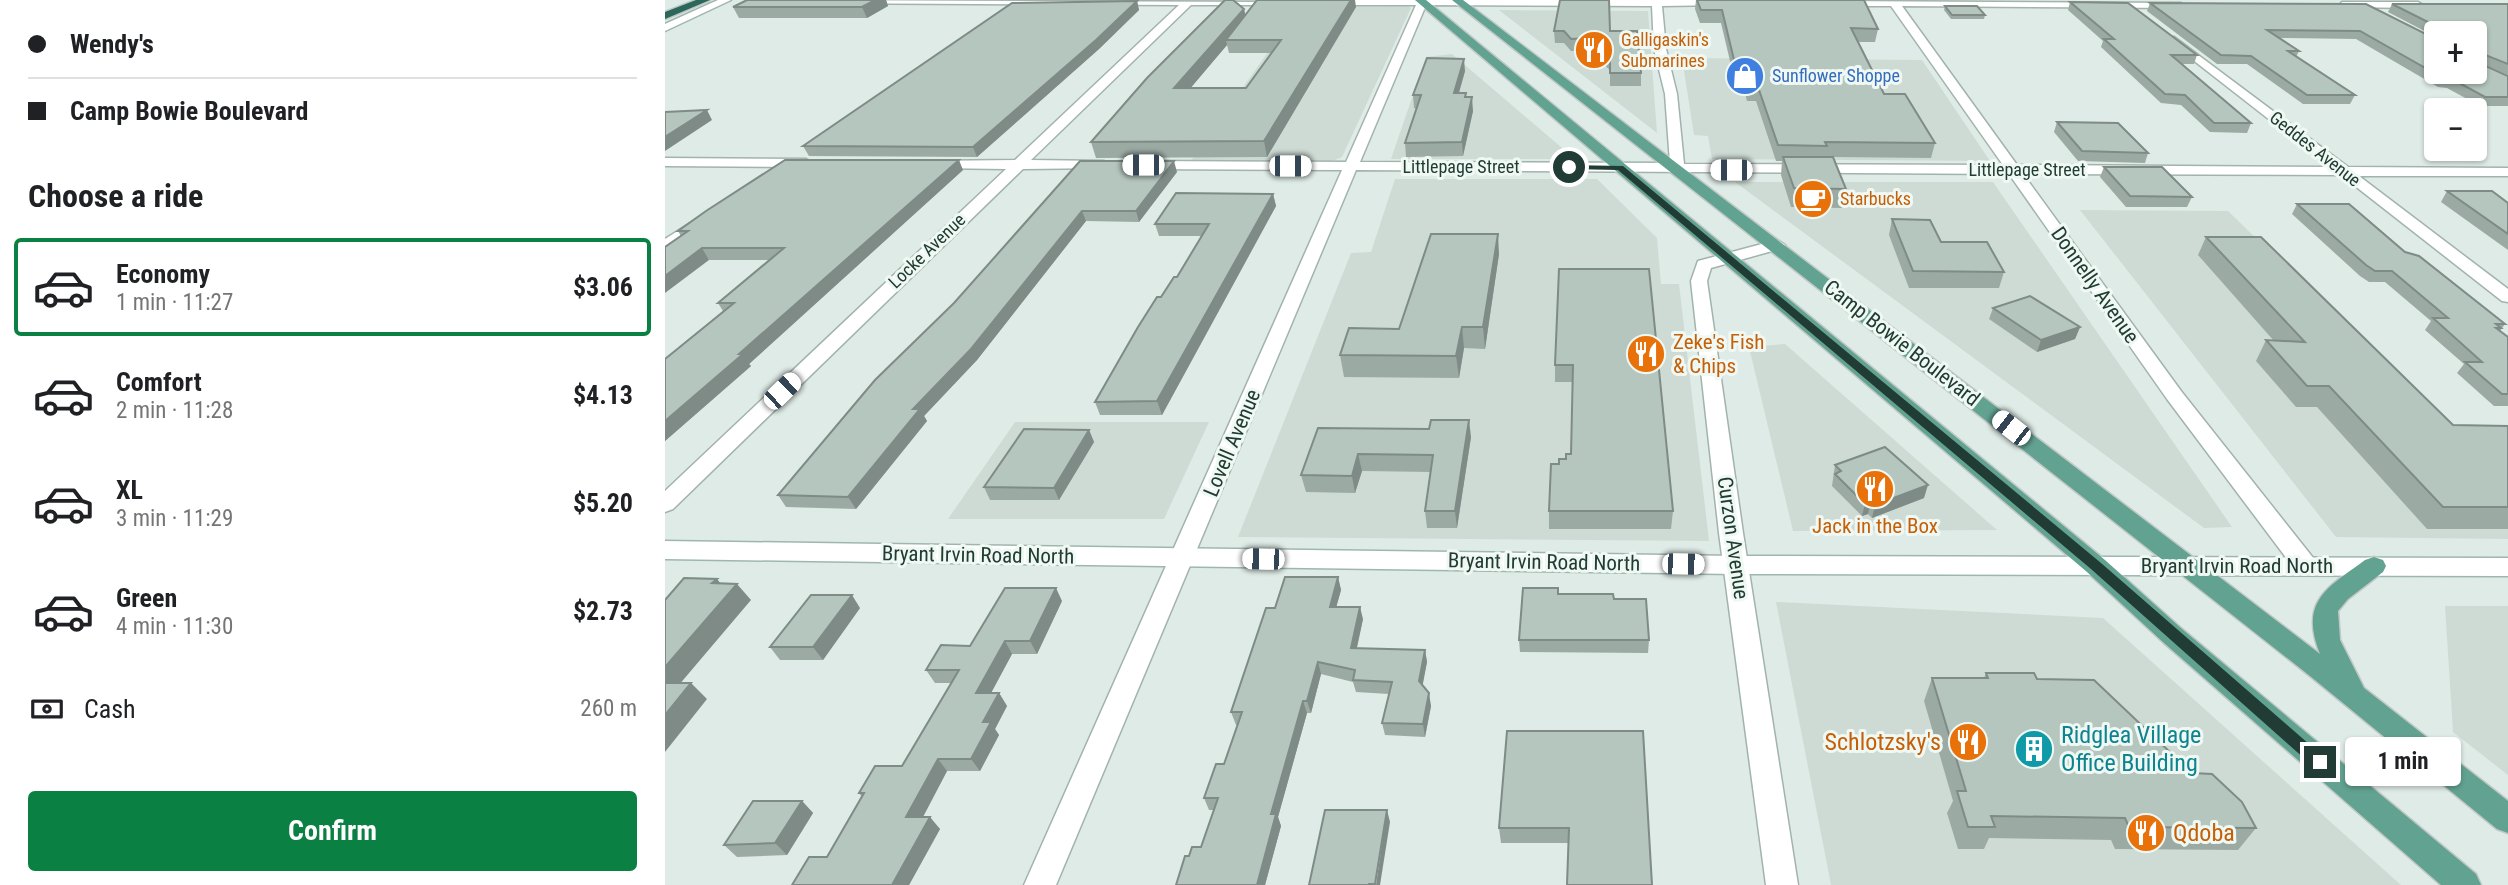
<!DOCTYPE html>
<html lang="en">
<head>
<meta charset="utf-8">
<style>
  :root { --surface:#fff; --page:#f6f6f6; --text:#202124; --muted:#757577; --line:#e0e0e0; --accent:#0b8043 }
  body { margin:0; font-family:"Roboto Condensed",sans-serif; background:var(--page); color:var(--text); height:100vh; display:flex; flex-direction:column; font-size:26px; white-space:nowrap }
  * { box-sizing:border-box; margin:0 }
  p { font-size:23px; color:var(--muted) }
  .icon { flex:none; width:38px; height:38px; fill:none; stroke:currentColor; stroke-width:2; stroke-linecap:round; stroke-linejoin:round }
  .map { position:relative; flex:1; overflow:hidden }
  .panel { display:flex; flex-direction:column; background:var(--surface); width:665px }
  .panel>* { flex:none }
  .banner { display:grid; align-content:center; height:154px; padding:0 28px; background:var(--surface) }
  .controls { position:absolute; left:1759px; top:21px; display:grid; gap:14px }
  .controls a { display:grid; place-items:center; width:63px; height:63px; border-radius:7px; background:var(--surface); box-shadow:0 2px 5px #0004; font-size:35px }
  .end { position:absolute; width:32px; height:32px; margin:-16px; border:9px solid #203c34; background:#fff; box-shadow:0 0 0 4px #fff }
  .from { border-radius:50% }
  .bubble { position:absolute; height:49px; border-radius:7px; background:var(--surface); box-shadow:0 2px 5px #0004; font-size:23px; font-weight:700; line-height:49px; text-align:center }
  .car { position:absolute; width:21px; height:42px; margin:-21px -10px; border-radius:9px; box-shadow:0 0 5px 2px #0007; background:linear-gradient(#fff 24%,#345 0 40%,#fff 0 76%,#345 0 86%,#fff 0) }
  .banner b { display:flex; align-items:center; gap:24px; height:66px; font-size:26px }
  .banner b+b { border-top:2px solid var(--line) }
  .banner i { width:18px; height:18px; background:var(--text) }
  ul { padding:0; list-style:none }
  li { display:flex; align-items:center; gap:21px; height:98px; margin:0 14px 10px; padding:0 14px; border:4px solid transparent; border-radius:7px }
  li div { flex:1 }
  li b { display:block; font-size:26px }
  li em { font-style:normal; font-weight:700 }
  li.active { border-color:var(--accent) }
  li>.icon { width:63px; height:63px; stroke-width:1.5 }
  h2 { padding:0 28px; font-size:32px; line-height:84px }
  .pay { display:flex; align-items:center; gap:18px; height:77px; padding:0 28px; font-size:26px }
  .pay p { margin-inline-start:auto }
  .button { display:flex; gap:14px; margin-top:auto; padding:14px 28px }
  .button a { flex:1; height:80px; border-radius:7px; background:var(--accent); color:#fff; font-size:28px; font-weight:700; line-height:80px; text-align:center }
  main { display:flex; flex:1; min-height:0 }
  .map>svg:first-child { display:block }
</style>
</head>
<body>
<main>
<section class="panel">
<div class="banner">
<b><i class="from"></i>Wendy's</b>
<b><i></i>Camp Bowie Boulevard</b>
</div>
<h2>Choose a ride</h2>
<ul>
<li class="active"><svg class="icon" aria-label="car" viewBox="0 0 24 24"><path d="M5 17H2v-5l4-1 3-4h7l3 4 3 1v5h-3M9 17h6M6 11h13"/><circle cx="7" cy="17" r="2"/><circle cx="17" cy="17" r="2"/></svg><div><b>Economy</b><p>1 min · 11:27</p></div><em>$3.06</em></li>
<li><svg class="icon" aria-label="car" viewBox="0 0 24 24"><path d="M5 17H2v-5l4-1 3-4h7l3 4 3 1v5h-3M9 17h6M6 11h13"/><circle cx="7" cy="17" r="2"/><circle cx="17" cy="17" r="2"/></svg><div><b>Comfort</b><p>2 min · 11:28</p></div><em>$4.13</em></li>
<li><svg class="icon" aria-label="car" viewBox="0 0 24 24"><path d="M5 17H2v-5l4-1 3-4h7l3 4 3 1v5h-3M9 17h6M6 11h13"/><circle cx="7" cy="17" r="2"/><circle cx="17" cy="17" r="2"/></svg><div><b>XL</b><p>3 min · 11:29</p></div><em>$5.20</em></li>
<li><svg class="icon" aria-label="car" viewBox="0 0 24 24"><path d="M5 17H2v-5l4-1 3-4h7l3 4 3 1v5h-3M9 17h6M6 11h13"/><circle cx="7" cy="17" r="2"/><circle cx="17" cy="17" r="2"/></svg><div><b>Green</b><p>4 min · 11:30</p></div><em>$2.73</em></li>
</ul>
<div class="pay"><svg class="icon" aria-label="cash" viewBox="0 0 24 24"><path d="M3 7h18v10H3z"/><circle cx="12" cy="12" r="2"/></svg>Cash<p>260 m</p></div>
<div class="button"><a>Confirm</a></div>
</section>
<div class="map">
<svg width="1843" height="885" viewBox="0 0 1843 885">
  <rect width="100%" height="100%" fill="#dfebe6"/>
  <!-- built -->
  <g fill="#cedbd5">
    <polygon points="743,6 746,8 677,157 665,162 525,162 635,7"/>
    <polygon points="834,10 983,11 992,133 839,14"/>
    <polygon points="787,54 910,159 726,159 761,57"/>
    <polygon points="1017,58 1257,60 1325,161 1047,159 1043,136 1029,135"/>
    <polygon points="730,179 932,179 992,238 996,284 1014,284 1044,541 573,537 686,253 706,252"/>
    <polygon points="1070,182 1328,182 1567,527 1539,528"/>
    <polygon points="1415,210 1563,211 1790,432 1843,433 1843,539 1671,537"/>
    <polygon points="1120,344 1332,530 1128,531 1084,347"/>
    <polygon points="350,422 544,422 499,519 283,519"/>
    <polygon points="1111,602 1438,618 1736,885 1166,885"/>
    <polygon points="1780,606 1843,606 1843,775 1788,732"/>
  </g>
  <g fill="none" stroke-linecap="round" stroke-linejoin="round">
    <!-- street casing -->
    <g stroke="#a2b3ad" stroke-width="3">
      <g id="street">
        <polygon points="131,0 624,2 619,5 526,5 366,160 439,161 446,165 444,168 358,169 8,509 0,512 0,491 341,169 268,168 261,164 263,161 350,160 514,5 136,3"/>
        <path d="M658,0H1057L1061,5L997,6L1001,49L1012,94L1019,164L1338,165L1226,6H1173L1169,1L1516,3L1512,8L1237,6L1352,165L1665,167L1505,42V38L1509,37L1683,167L1843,168V176H1694L1843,289V302L1837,301L1676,175L1358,174L1516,391L1649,559L1652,565L1649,571L1640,574L1631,571L1502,399L1344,174L691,170L391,885H359L677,170L482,169L475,165L482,161L681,162L751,5H662ZM761,5L987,6L989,49L1000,94L1005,163L695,162Z"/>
        <polygon points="1677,2 1753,2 1758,5 1753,8 1673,7"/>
        <polygon points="0,158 141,159 148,163 141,167 0,166"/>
        <polygon points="38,215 46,220 43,223 0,251 0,239"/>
        <polygon points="1112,240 1120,245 1118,248 1046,268 1042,281 1078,533 1133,885 1101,885 1054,533 1026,281 1033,261"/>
      </g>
    </g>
    <!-- secondary casing -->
    <g stroke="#9eb7ae" stroke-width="3">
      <g id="secondary">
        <polygon points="53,0 66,0 0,31 0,24"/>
        <polygon points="0,541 1071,556 1843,558 1843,576 1071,574 0,559"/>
      </g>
    </g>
    <!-- primary casing -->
    <g stroke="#c1c8c6" stroke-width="3">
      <g id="primary">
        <polygon points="750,0 761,0 1440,560 1517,629 1811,874 1816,885 1776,885 1499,643 1422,572"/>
        <path d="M787,0H798L1655,654C1634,601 1662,588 1700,560L1709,557L1718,560L1721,566L1718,572L1683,599L1673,611L1675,640L1699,688L1843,801V833L1832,829L1645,676Z"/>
      </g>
    </g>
    <!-- highway casing -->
    <g stroke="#c1c8c6" stroke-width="3">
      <polygon id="highway" points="31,0 45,0 0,19 0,12"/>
    </g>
    <!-- street -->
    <use href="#street" fill="#fff" fill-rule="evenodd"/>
    <!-- secondary -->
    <use href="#secondary" fill="#fff" fill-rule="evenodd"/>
    <!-- primary -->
    <use href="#primary" fill="#62a291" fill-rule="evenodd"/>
    <!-- highway -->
    <use href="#highway" fill="#2b685b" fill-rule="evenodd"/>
  </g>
  <!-- wall -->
  <g fill="#9caaa4" fill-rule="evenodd">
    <polygon points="82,0 221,0 223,6 202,18 74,18 68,7"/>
    <polygon points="1031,0 1199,0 1213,29 1210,42 1193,42 1219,94 1270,143 1266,158 1168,157 1181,189 1177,208 1126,207 1116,175 1117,161 1111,161 1091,101 1082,101 1077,83 1070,82 1056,23 1035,23 1030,9"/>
    <polygon points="472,1 474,10 434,49 312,157 144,156 138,146"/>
    <polygon points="1405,2 1532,55 1529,64 1516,64 1586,123 1582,133 1545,132 1516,105 1496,103 1436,47 1438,41 1403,10"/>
    <polygon points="1485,3 1701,4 1771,72 1810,33 1771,33 1771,37 1723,12 1727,4 1843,4 1843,75 1818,64 1843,76 1843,106 1815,106 1782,88 1773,87 1691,39 1614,38 1634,51 1631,57 1690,95 1685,104 1638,104 1582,64 1552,64 1482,11"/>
    <polygon points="1280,6 1320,15 1319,19 1286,19 1279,10"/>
    <path d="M691,7L602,157L431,158L426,142L579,9L580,15ZM562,45L564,53H606L581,88H525Z"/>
    <polygon points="889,31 945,31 976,73 976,86 945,86 945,70 923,51 906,51 899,43 890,43"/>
    <polygon points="800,71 794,93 801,93 801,97 808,111 798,156 741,157 740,143 752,109 749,108 748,95"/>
    <polygon points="1392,122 1483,153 1480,163 1413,161 1389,132"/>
    <polygon points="415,161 512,172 474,222 421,221 312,360 259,416 262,421 191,509 121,507 113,495 289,303"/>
    <polygon points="1439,167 1527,197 1522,207 1461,207 1435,177"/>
    <polygon points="298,170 84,364 86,366 0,441 0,359 58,311 53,303 106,260 44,260 16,236 13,231"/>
    <polygon points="1782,191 1843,203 1843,250 1776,202"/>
    <polygon points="608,194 611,206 497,415 435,415 430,402 512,277 537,236 494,236 490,224"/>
    <polygon points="1632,204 1740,252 1840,324 1835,331 1843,337 1843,406 1829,406 1792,373 1799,364 1760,330 1766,321 1720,282 1704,282 1695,276 1627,214"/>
    <polygon points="1227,219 1339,272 1334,288 1244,288 1224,235"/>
    <polygon points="1541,237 1788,425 1843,426 1843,529 1762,529 1652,407 1631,407 1591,361 1601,340 1609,341 1533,255"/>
    <polygon points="834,254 820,349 799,348 794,378 679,377 675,355 734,329"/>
    <polygon points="894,269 1008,511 1006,529 884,529 884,511 894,464 906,454 908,382 890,382 890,365"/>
    <polygon points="1328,308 1415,327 1410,339 1372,352 1324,319"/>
    <polygon points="653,428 806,437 792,528 762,528 760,511 766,472 697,471 690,493 641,492 636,475"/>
    <polygon points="424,430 429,442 394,500 325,500 319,487"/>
    <polygon points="1170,465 1259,498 1207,518 1203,514 1197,516 1167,486"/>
    <polygon points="673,577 676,590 671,607 698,619 692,648 760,650 762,662 757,685 766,706 760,737 720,735 717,723 724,694 691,692 688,682 656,674 646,713 642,713 613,817 616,826 600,885 511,885 524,856 536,847 549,810 544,810 539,798 559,764 573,725 571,725 566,712 610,608"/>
    <polygon points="893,594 949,599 984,640 983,653 855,652 854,640"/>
    <polygon points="397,601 372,654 347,654 326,693 334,693 342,706 330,729 334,735 315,771 282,771 258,817 275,829 244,885 127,885 162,857 197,797 194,793 237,766 286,683 270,683 261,670 305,646"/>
    <polygon points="195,608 158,660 115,660 105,647"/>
    <polygon points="1321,673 1372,679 1527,773 1591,828 1573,850 1450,849 1446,840 1324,838 1319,849 1293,849 1282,813 1288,801 1259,701 1267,678 1319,678"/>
    <polygon points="842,731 987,885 903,843 836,843 834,828"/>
    <polygon points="137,801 148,813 122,855 72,857 59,845"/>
  </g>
  <!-- shaded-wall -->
  <g fill="#7f8b86">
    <polygon points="210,0 221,0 223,6 202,18 197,7"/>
    <polygon points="686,0 690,0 691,7 602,157 599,141"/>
    <polygon points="472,1 474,10 434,49 312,157 308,147"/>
    <polygon points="579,9 582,22 561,40 562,45 513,103 509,88"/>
    <polygon points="799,59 800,71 790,106 789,93"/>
    <polygon points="807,97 808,111 798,156 797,142"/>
    <polygon points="42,110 47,120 0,151 0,137"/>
    <polygon points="294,160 298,170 84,364 86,366 0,441 0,421 74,354"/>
    <polygon points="509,161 512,172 474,222 471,211"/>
    <polygon points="608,194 611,206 497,415 492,401"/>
    <polygon points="417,211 421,221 312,360 259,416 262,421 191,509 183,497 248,409"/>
    <polygon points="833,234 834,254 820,349 818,327"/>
    <polygon points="37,248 44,260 0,293 0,276"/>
    <polygon points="797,327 799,348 794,378 791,356"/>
    <polygon points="1415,327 1410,339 1372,352 1376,340"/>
    <polygon points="804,420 806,437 792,528 790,511"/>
    <polygon points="424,430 429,442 394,500 389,488"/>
    <polygon points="693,454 697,471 690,493 687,476"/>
    <polygon points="1263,485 1259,498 1207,518 1210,505"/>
    <polygon points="1206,501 1203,514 1197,516 1200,504"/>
    <polygon points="673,577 676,590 668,619 665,607"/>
    <polygon points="52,579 64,594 72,584 86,600 2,699 0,698 0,667 47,583"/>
    <polygon points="391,588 397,601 372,654 365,641"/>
    <polygon points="187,595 195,608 158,660 148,647"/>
    <polygon points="695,607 698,619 689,660 686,648"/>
    <polygon points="340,641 347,654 319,706 311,693"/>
    <polygon points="760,650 762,662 756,694 754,681"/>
    <polygon points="653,662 656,674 646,713 642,701"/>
    <polygon points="26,683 42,699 0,752 0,715"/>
    <polygon points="334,693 342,706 330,729 334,735 315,771 306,759 318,722"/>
    <polygon points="764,693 766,706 760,737 758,724"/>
    <polygon points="638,701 642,713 613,817 616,826 600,885 592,885 606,814"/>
    <polygon points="273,759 282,771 251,830 241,817"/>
    <polygon points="137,801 148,813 122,855 110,843"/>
    <polygon points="722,810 725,822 715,885 711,885"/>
    <polygon points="265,817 275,829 244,885 227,885"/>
  </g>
  <!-- building -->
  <g fill="#b5c6bf" stroke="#7f8b86" stroke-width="2">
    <polygon points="82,0 210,0 197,7 68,7"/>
    <polygon points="560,0 568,0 579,9 509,88 581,88 616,40 561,40 592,0 686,0 599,141 426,142 482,78"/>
    <polygon points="895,0 944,0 945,31 972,31 976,73 945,73 945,58 923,38 906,39 899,31 889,31"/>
    <polygon points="1032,0 1199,0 1213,29 1186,28 1219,94 1240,94 1270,143 1160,142 1162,146 1113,145 1093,87 1083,87 1079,69 1071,68 1057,10 1036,10"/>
    <polygon points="472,1 431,40 308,147 138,146 347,3"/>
    <polygon points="1405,2 1463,3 1532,55 1506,55 1586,123 1549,123 1520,95 1500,94 1439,39 1449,39"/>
    <polygon points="1485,3 1701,4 1771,39 1771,72 1810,72 1810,33 1776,33 1777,29 1727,4 1843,4 1843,64 1813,52 1814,63 1843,76 1843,97 1820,97 1787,79 1778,78 1695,31 1602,30 1634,51 1623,51 1690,95 1642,95 1586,56 1556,55"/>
    <polygon points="1280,6 1312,6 1320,15 1287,15"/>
    <polygon points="762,58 799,59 789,93 801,93 800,97 807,97 797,142 740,143 756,95 748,95"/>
    <polygon points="42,110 0,137 0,112"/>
    <polygon points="1392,122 1453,123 1483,153 1417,151"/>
    <polygon points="1118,157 1168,157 1181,189 1129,188"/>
    <polygon points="120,160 294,160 74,354 78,354 0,421 0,359 69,303 53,303 119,248 37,248 0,276 0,247 23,231 13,231 41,211"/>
    <polygon points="415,161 509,161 471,211 417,211 306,349 248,409 255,409 183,497 113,495 210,380 289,303"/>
    <polygon points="1439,167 1497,167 1527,197 1465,196"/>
    <polygon points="1782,191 1827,191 1843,203 1843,234"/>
    <polygon points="511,193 608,194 492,401 430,402 473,327 492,297 496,297 509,277 512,277 544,224 490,224"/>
    <polygon points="1632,204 1684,204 1740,252 1754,256 1840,324 1831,324 1836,328 1831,328 1843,337 1843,394 1837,394 1800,362 1817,362 1768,318 1783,318 1727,271 1710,271 1701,265"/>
    <polygon points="1227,219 1265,220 1276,242 1322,242 1339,272 1248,271"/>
    <polygon points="766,234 833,234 818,327 797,327 791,356 675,355 684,328 734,329"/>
    <polygon points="1541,237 1596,237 1788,425 1843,426 1843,507 1778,507 1664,386 1642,386 1601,340 1640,342"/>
    <polygon points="894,269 984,269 1008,511 884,511 886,464 894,464 894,459 901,459 901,454 906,454 908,365 890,365"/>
    <polygon points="1365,296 1415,327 1376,340 1328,308"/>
    <polygon points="766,420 804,420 790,511 760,511 768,455 693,454 687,476 636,475 653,428 764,429"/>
    <polygon points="359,429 424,430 389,488 319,487"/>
    <polygon points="1220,447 1263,485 1210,505 1206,501 1200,504 1170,474 1176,471 1170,465"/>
    <polygon points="620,577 673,577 665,607 695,607 686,648 760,650 754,681 764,693 758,724 717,723 727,682 688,680 690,670 653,662 642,701 638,701 606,814 611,814 592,885 511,885 520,856 524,856 527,847 536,847 553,798 539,798 551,764 559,764 577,712 566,712 601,608 610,608"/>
    <polygon points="19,578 52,579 47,583 72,584 0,667 0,600"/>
    <polygon points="340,588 391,588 365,641 340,641 311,693 334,693 318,722 326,722 306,759 273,759 241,817 265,817 227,885 127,885 144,857 162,857 199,793 194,793 210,766 237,766 294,670 261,670 276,645 305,646"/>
    <polygon points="858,588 893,588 893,594 948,594 949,599 981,599 984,640 854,640"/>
    <polygon points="146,595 187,595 148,647 105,647"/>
    <polygon points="1321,673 1369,673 1372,679 1429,680 1527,773 1547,774 1577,802 1591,828 1464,827 1460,818 1326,816 1330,827 1303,827 1292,791 1301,791 1267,678 1323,678"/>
    <polygon points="0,683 26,683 0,715"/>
    <polygon points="842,731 978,731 987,885 902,885 904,828 834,828"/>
    <polygon points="88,801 137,801 110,843 59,845"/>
    <polygon points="660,810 722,810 710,884 704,884 704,885 644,885"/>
  </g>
  <!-- route -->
  <polygon fill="#203c34" points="901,165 958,166 1436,563 1660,758 1660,767 1649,767 1426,569 953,170 904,169"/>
  <!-- icons -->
  <defs>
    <g id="restaurant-disc" transform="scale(2.0125)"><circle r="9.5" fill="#e8710a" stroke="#f0f8f4"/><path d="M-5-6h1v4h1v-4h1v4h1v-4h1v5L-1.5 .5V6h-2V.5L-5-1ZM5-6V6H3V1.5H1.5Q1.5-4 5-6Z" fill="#fff"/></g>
    <g id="shop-disc" transform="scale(2.0125)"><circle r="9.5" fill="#3f7fe0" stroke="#f0f8f4"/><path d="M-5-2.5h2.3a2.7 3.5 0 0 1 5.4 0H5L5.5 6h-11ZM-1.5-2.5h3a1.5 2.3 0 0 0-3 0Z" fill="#fff"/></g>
    <g id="cafe-disc" transform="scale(2.0125)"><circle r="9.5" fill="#e8710a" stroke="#f0f8f4"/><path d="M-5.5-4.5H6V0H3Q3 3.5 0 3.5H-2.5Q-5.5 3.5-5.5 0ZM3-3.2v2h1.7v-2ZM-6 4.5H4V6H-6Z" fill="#fff"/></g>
    <g id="building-disc" transform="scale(2.0125)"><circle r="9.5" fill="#0f9aa8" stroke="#f0f8f4"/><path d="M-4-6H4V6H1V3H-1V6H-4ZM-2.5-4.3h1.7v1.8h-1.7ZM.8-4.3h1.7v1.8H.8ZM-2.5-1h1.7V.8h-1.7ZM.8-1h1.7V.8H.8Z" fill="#fff"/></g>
  </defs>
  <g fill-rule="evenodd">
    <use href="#restaurant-disc" x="929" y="50"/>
    <use href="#shop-disc" x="1080" y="76"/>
    <use href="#cafe-disc" x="1148" y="199"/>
    <use href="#restaurant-disc" x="981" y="354"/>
    <use href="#restaurant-disc" x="1210" y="489"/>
    <use href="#restaurant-disc" x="1303" y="742"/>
    <use href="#building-disc" x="1369" y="749"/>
    <use href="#restaurant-disc" x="1481" y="833"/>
  </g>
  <g text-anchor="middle" stroke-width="6" stroke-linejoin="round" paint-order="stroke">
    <!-- far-food labels -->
    <g font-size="18" fill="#c56008" stroke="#f0f8f4" text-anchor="start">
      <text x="956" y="46">Galligaskin's<tspan x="956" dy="21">Submarines</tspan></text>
      <text x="1175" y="205">Starbucks</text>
    </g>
    <!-- far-shop labels -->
    <g font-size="18" fill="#366cbe" stroke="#f0f8f4" text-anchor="start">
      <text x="1107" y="82">Sunflower Shoppe</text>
    </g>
    <!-- far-street labels -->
    <g font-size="18" fill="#203c34" stroke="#f0f8f4">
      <text transform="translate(1650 149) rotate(38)" y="6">Geddes Avenue</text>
      <text x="796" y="173">Littlepage Street</text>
      <text x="1362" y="176">Littlepage Street</text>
      <text transform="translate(262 251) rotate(-44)" y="6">Locke Avenue</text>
    </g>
    <!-- street labels -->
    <g font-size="21" fill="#203c34" stroke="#f0f8f4">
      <text transform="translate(1430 285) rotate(55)" y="7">Donnelly Avenue</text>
      <text transform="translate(1237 343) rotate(38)" y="7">Camp Bowie Boulevard</text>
      <text transform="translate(567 443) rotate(-67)" y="7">Lovell Avenue</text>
      <text transform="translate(1068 538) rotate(82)" y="7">Curzon Avenue</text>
      <text transform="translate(313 555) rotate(1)" y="7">Bryant Irvin Road North</text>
      <text transform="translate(879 562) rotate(1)" y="7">Bryant Irvin Road North</text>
      <text x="1572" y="573">Bryant Irvin Road North</text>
    </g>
    <!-- food labels -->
    <g font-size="21" fill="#c56008" stroke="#f0f8f4" text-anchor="start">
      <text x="1008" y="349">Zeke's Fish<tspan x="1008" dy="24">&amp; Chips</tspan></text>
      <text x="1210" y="533" text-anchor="middle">Jack in the Box</text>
    </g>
    <!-- near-culture labels -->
    <g font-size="24" fill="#0d838f" stroke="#f0f8f4" text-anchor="start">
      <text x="1396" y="743">Ridglea Village<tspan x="1396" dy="28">Office Building</tspan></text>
    </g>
    <!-- near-food labels -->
    <g font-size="24" fill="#c56008" stroke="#f0f8f4" text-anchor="end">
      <text x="1276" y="750">Schlotzsky's</text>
      <text x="1508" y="841" text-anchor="start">Qdoba</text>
    </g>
  </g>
</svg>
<div class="controls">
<a>+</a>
<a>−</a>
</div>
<i class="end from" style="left:904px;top:167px"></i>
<i class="end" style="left:1655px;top:762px"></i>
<div class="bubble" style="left:1680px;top:737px;width:116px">1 min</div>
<i class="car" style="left:478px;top:165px;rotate:270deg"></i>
<i class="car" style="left:625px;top:166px;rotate:90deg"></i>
<i class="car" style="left:1066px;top:170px;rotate:270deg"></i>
<i class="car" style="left:117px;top:391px;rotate:46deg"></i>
<i class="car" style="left:1346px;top:428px;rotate:308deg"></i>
<i class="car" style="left:598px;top:559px;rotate:271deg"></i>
<i class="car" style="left:1018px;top:564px;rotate:91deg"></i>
</div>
</main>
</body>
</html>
